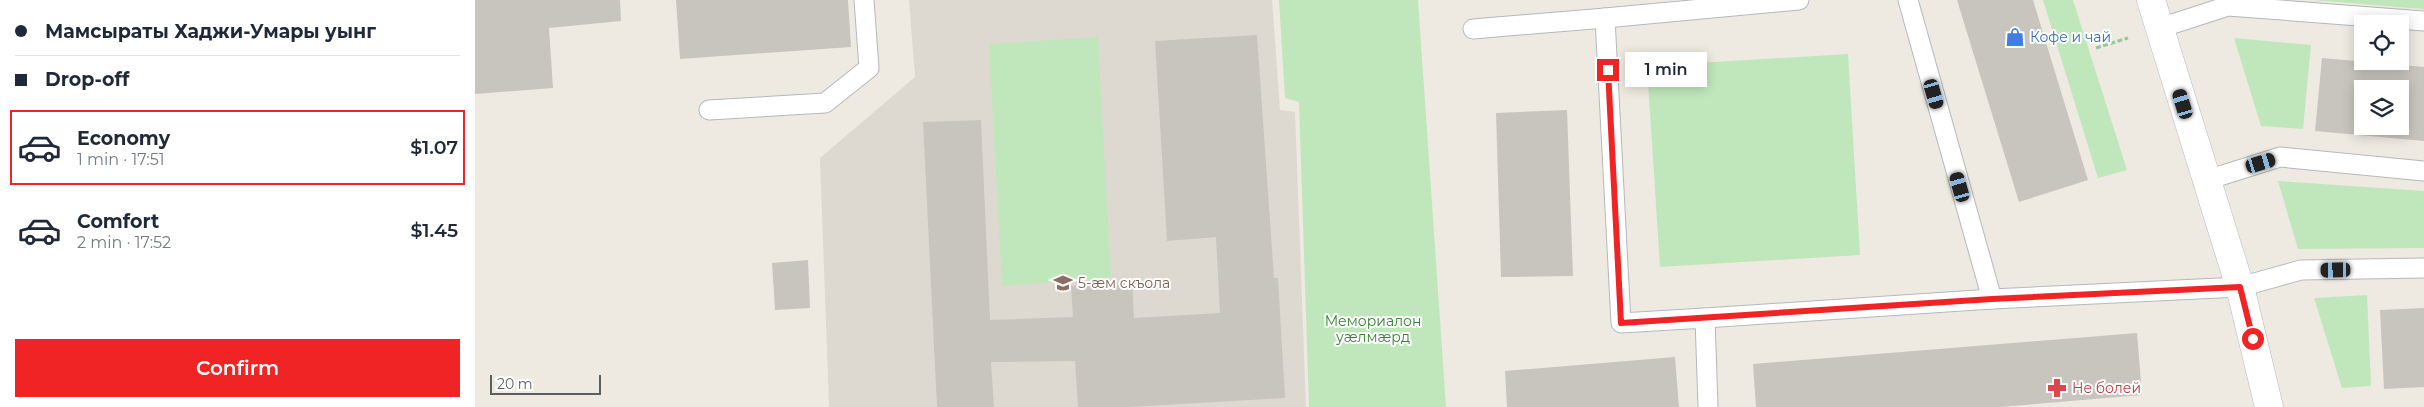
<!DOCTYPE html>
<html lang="en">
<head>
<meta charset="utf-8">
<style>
  :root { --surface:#fff; --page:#f6f6f7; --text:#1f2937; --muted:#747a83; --line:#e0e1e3; --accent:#f12425 }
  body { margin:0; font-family:Montserrat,sans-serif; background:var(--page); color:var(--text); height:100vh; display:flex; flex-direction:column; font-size:19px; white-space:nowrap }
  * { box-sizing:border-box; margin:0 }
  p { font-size:16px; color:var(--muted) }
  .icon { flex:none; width:28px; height:28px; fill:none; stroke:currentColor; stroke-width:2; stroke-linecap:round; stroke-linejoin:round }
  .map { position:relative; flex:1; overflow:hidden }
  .drawer { display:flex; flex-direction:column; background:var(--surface); width:475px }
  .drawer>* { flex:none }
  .hud { display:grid; align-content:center; height:110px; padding:0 15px; background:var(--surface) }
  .controls { position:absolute; left:1879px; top:15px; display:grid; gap:10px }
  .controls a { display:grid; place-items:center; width:55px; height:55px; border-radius:0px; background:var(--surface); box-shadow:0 2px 12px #0003; font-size:25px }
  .scale { position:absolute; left:15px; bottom:12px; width:111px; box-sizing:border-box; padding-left:5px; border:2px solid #5a5f63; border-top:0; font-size:14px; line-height:18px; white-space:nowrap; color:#5a5f63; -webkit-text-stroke:4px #fff; paint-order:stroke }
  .end { position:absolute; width:22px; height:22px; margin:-11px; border:6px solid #f12425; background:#fff; box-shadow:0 0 0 2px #fff }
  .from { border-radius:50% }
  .bubble { position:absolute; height:35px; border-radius:0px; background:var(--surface); box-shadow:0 2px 12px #0003; font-size:16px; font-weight:600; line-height:35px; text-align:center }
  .car { position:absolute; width:15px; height:30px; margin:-15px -8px; border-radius:6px; box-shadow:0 0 4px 1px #0007; background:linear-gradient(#222 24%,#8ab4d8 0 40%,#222 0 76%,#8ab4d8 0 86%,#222 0) }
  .hud b { display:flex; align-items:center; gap:18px; height:48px; font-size:19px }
  .hud b+b { border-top:1px solid var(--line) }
  .hud i { width:12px; height:12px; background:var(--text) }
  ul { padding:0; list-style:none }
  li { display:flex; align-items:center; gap:15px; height:75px; margin:0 10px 8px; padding:0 5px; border:2px solid transparent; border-radius:0px }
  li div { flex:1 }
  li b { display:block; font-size:19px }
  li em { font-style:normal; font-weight:600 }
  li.selected { border-color:var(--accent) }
  li>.icon { width:45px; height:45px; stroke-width:1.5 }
  .primary-button { display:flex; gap:10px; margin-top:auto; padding:10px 15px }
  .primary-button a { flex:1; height:58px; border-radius:0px; background:var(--accent); color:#fff; font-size:20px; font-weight:600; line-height:58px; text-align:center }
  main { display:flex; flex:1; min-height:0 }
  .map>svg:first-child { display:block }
</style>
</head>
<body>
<main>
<section class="drawer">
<div class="hud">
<b><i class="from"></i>Мамсыраты Хаджи-Умары уынг</b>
<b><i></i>Drop-off</b>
</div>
<ul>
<li class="selected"><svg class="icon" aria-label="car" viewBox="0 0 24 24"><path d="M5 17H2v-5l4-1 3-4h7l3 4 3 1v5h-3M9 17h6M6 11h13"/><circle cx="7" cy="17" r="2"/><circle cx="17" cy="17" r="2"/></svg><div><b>Economy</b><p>1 min · 17:51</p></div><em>$1.07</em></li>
<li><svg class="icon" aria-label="car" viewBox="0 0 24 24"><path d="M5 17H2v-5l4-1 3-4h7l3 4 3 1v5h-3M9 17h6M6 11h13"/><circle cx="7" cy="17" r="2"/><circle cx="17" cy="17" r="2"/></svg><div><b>Comfort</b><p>2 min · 17:52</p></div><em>$1.45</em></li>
</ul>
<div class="primary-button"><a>Confirm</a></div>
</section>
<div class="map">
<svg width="1949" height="407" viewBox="0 0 1949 407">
  <rect width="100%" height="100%" fill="#eeeae1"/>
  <!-- education -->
  <polygon fill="#ded9d0" points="434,0 797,0 805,110 820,112 831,407 354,407 345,158 440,77"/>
  <!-- green -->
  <g fill="#c0e7bc">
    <polygon points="804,0 943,0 971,407 834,407 824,102 810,98"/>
    <polygon points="1568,0 1598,0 1652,170 1623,178"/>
    <polygon points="1838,0 1949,0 1949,9"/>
    <polygon points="623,37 636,278 527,286 514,44"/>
    <polygon points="1759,38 1836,45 1828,129 1786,126"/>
    <polygon points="1373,54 1385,255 1185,267 1172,66"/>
    <polygon points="1803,181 1949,191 1949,248 1823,249"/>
    <polygon points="1892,295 1896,386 1867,388 1839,298"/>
  </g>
  <!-- building -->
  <g fill="#c8c5be" fill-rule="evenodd">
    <polygon points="0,0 145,0 146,21 74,28 78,88 0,94"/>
    <polygon points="201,0 373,0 376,47 205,59"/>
    <polygon points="1482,0 1558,0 1613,180 1544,202"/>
    <polygon points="782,35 799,278 803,278 810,398 655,407 603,407 600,361 516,362 519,407 462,407 448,122 506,120 515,320 598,317 596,286 657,282 659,318 745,313 741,237 692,241 680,41"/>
    <path d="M1847,58L1949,67V141L1840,131ZM1888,89H1925V126H1888Z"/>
    <polygon points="1092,110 1098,276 1026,277 1021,113"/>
    <polygon points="333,260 335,308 300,310 297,263"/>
    <polygon points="1949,308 1949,387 1909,389 1905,310"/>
    <polygon points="1662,333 1667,395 1525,407 1281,407 1278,364"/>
    <polygon points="1200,357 1204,407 1032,407 1030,371"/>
  </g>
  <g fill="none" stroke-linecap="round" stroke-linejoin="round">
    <!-- lane casing -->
    <g stroke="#b4b8bd" stroke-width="21">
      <g id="lane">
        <polyline points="1433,0 1517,299"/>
        <polyline points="1685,28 1753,6 1949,21"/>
        <polyline points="998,29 1130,18"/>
        <polyline points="234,110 350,103 394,68 389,0"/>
        <polyline points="1732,180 1805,157 1949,171"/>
        <polyline points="1230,318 1517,299 1765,287 1826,270 1949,268"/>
        <polyline points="1233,407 1230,318 1146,323 1130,18 1324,0"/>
      </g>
    </g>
    <!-- secondary casing -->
    <g stroke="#b5b9bf" stroke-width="29">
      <polyline id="secondary" points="1676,0 1765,287 1794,407"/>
    </g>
    <!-- path -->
    <polyline stroke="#95c89f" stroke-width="3" stroke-dasharray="5 2.5" stroke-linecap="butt" points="1621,48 1653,38"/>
    <!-- lane -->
    <use href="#lane" stroke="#fff" stroke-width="19"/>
    <!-- secondary -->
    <use href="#secondary" stroke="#fff" stroke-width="28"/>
  </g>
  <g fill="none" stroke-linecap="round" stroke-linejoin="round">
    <!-- route -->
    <polyline stroke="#f12425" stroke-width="6" points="1133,70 1146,323 1517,299 1765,287 1778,339"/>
  </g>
  <!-- icons -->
  <defs>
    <g id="shop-bare" transform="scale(1.5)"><path d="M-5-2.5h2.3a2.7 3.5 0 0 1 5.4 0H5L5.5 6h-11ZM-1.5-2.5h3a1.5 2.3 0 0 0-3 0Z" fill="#3f7fe0" stroke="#fff" stroke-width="2.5" paint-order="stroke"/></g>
    <g id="school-bare" transform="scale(1.5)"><path d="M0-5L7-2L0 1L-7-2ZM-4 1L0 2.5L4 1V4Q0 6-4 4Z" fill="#8d6e63" stroke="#fff" stroke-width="2.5" paint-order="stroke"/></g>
    <g id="pharmacy-bare" transform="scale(1.5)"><path d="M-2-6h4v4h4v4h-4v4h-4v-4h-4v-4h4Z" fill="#e0444e" stroke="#fff" stroke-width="2.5" paint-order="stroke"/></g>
  </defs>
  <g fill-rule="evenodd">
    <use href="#shop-bare" x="1540" y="37"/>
    <use href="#school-bare" x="588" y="283"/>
    <use href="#pharmacy-bare" x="1582" y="388"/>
  </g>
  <g text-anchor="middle" stroke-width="4" stroke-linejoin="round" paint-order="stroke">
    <!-- shop labels -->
    <g font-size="14" fill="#366cbe" stroke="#fff" text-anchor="start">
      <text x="1555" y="42">Кофе и чай</text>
    </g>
    <!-- education labels -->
    <g font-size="14" fill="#785e54" stroke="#fff" text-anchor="start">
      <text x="603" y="288">5-æм скъола</text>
    </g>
    <!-- park labels -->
    <g font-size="14" fill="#338430" stroke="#fff">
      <text x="898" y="326">Мемориалон<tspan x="898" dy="16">уæлмæрд</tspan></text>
    </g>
    <!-- health labels -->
    <g font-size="14" fill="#be3a42" stroke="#fff" text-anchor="start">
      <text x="1597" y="393">Не болей</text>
    </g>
  </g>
</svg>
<div class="controls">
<a><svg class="icon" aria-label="locate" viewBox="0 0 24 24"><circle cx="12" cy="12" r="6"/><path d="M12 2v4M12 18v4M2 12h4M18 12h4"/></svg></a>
<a><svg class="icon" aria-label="layers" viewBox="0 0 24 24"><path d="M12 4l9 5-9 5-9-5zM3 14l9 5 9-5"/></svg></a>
</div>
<div class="scale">20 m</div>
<i class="end from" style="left:1778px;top:339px"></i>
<i class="end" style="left:1133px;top:70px"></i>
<div class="bubble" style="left:1150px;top:52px;width:82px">1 min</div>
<i class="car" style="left:1459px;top:94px;rotate:164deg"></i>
<i class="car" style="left:1708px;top:104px;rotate:343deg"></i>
<i class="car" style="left:1786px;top:163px;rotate:73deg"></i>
<i class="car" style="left:1485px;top:187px;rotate:344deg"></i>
<i class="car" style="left:1861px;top:270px;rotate:269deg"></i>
</div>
</main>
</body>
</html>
